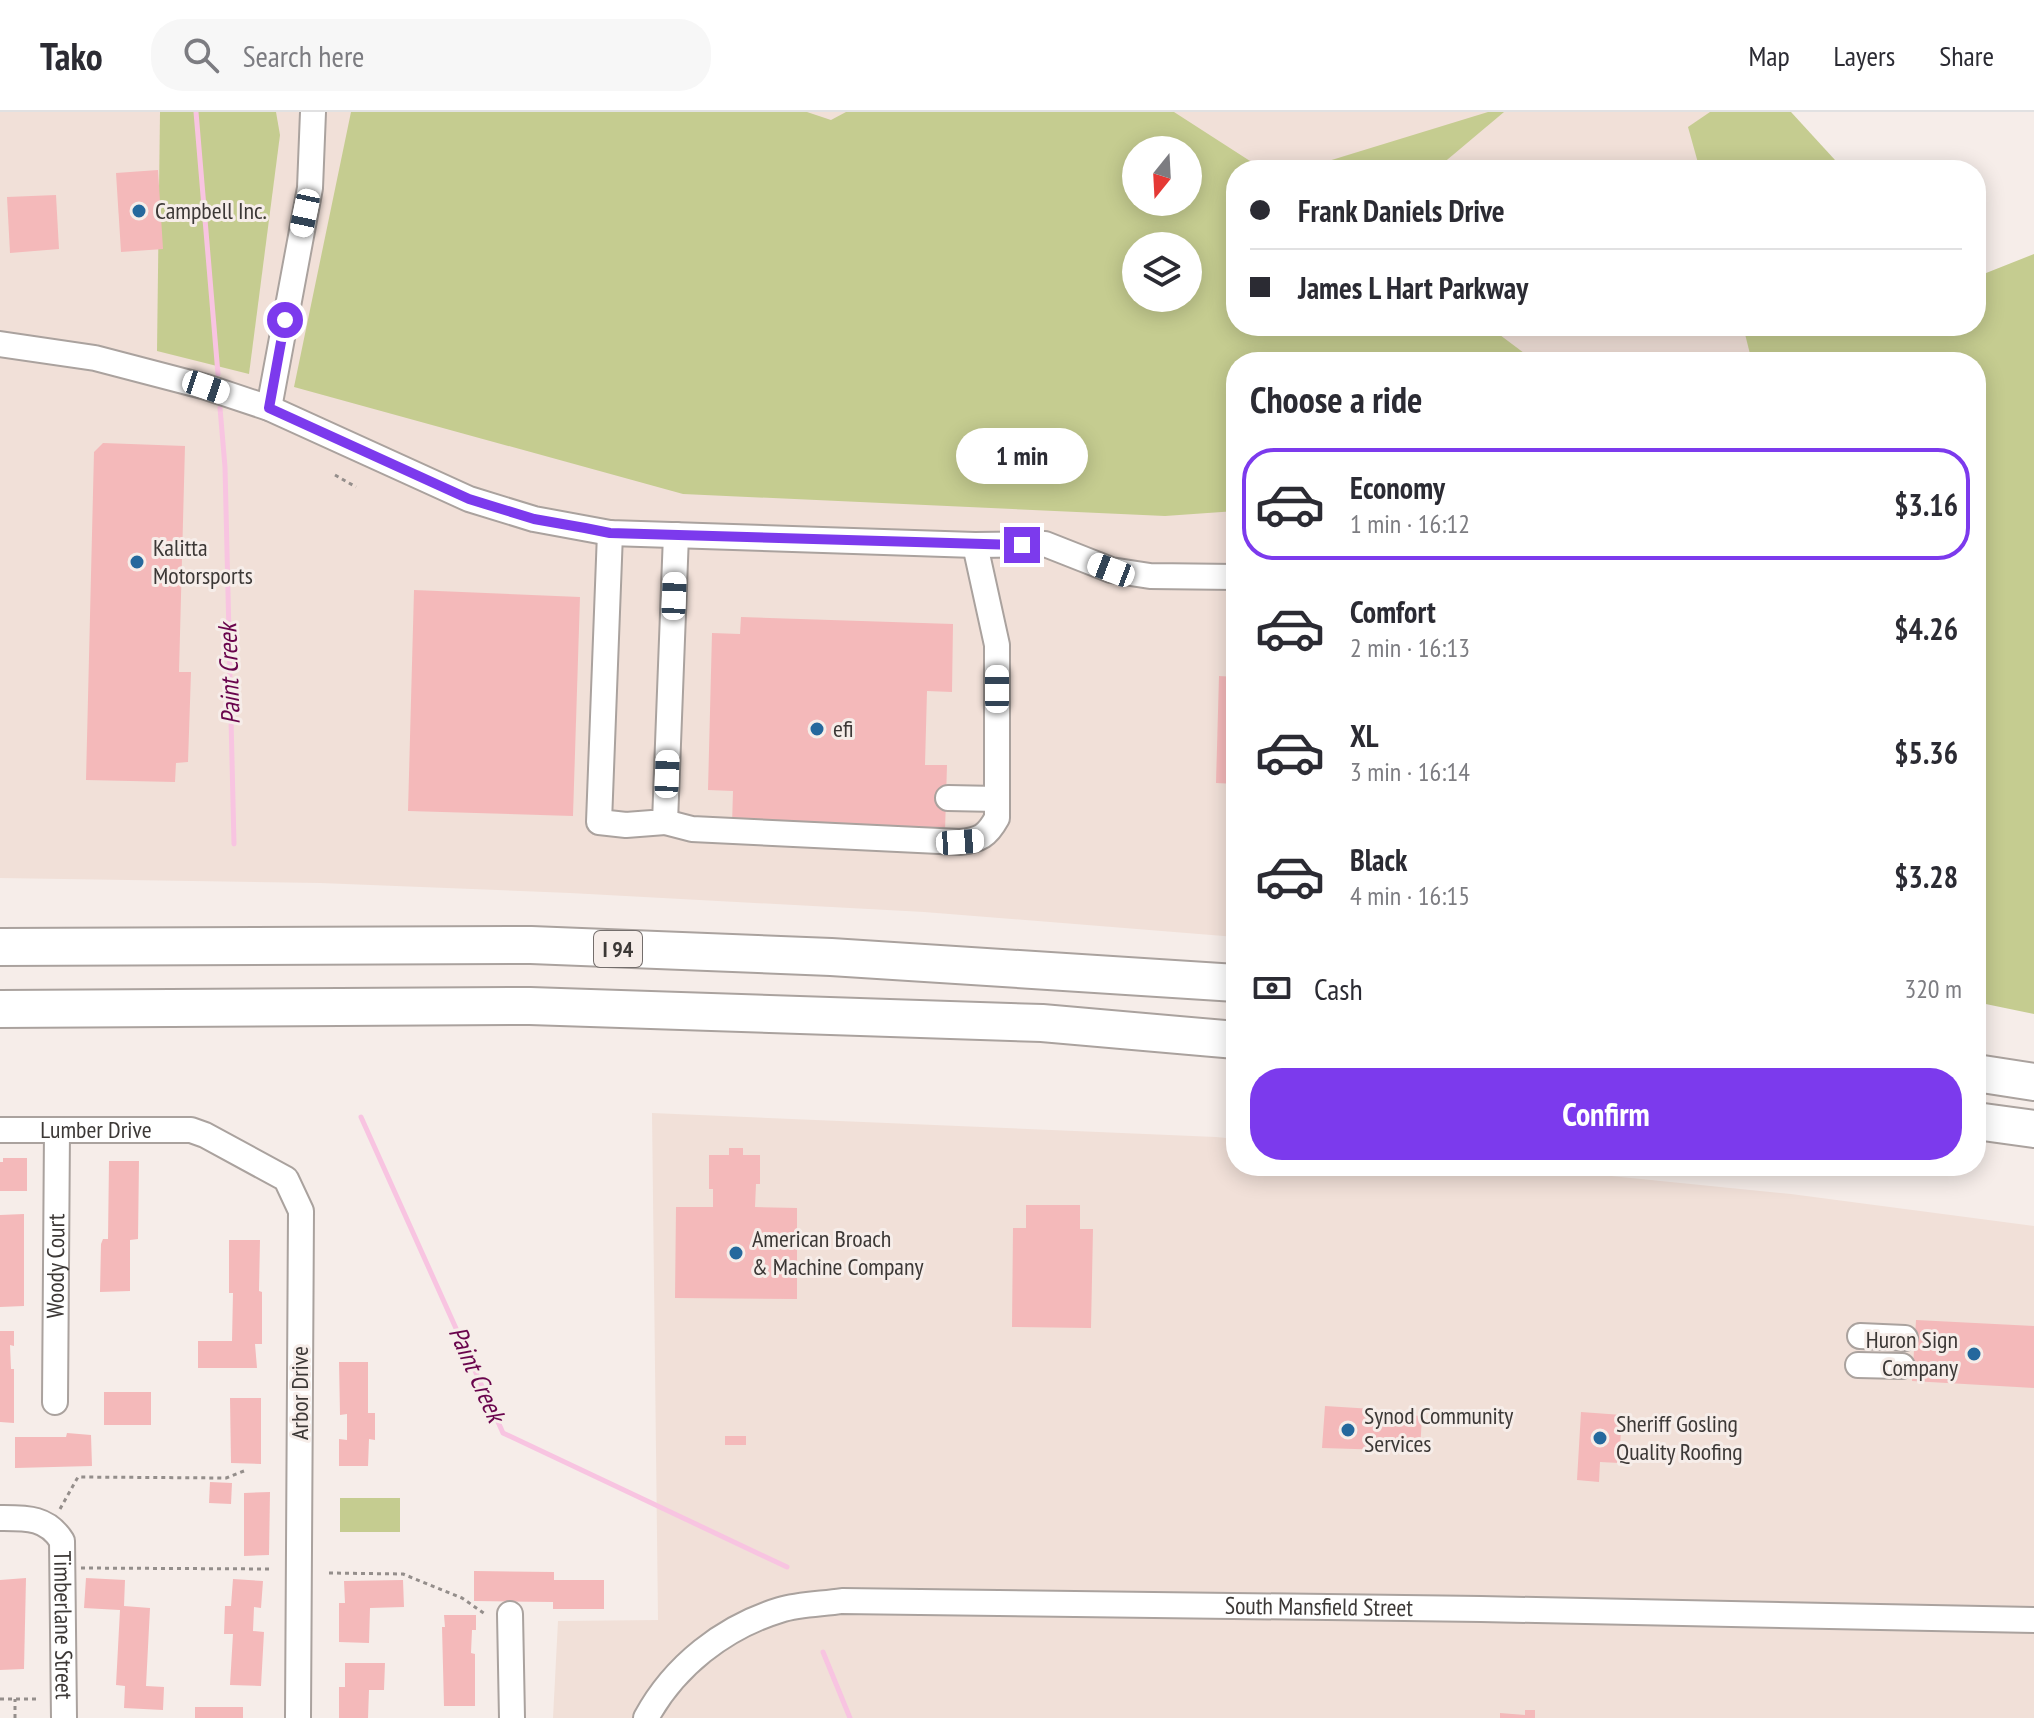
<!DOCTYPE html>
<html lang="en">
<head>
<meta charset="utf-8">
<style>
  :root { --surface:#fff; --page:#f7f7f7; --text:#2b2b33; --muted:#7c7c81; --line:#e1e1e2; --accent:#7c3aed }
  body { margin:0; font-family:"PT Sans Narrow",sans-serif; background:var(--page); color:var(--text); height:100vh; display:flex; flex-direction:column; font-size:30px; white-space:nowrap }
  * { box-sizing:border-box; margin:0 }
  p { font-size:26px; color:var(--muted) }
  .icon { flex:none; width:44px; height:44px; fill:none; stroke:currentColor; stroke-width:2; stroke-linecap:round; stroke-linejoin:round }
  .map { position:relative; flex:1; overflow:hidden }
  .sheet { position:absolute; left:1226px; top:240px; width:760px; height:824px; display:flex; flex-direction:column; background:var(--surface); border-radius:32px; box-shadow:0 4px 20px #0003 }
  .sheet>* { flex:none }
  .hud { position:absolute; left:1226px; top:48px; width:760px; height:176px; border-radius:32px; box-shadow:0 4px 20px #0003; display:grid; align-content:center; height:176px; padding:0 24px; background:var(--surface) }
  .needle { width:52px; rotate:198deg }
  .tools { position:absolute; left:1122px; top:24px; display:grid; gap:16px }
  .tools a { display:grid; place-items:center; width:80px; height:80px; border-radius:50%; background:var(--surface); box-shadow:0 4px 20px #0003; font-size:40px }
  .end { position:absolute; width:36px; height:36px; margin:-18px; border:10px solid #7c3aed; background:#fff; box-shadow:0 0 0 4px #fff }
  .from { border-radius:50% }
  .bubble { position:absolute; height:56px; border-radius:28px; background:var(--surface); box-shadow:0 4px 20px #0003; font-size:26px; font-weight:700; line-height:56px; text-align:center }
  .car { position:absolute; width:24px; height:48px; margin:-24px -12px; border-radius:10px; box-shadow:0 0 6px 2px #0007; background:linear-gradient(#fff 24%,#345 0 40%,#fff 0 76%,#345 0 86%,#fff 0) }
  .hud b { display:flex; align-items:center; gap:28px; height:76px; font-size:30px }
  .hud b+b { border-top:2px solid var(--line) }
  .hud i { width:20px; height:20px; background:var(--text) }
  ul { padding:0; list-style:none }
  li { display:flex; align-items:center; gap:24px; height:112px; margin:0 16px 12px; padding:0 8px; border:4px solid transparent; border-radius:32px }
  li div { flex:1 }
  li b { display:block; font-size:30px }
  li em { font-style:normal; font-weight:700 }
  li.active { border-color:var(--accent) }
  li>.icon { width:72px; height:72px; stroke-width:1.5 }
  h2 { padding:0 24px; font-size:36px; line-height:96px }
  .pay { display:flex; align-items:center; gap:20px; height:88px; padding:0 24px; font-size:30px }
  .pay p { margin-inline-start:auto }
  .button { display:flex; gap:16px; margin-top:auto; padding:16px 24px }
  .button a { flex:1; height:92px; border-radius:32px; background:var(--accent); color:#fff; font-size:32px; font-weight:700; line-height:92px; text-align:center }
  header { display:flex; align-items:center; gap:48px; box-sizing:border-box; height:112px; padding:0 40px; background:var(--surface); border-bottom:2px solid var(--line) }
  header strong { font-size:38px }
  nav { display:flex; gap:44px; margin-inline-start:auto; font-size:28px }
  .search { width:560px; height:72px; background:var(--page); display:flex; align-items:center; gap:20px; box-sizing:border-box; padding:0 28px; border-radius:32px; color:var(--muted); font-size:30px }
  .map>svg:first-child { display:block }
</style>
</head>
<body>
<header>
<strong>Tako</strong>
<div class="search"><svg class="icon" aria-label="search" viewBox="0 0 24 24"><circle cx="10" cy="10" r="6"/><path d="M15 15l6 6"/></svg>Search here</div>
<nav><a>Map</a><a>Layers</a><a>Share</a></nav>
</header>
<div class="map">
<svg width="2034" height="1606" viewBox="0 0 2034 1606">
  <rect width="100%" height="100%" fill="#f6ede9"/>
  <!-- built -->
  <g fill="#f1e0d8" fill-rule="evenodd">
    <path d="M0,0H1738L1749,58H1236V214H1779L1786,250H1236V825L924,800L570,781L320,771L0,766ZM1136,38H1188V90H1136ZM1136,134H1188V186H1136Z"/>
    <polygon points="652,1001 1216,1025 1236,1027 1236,1054 1511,1054 1791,1082 2034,1114 2034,1606 553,1606 558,1509 658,1508"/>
  </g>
  <!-- green -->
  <g fill="#c5cc90" fill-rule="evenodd">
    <polygon points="160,0 276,0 280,23 249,262 157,239"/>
    <path d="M351,0H807L831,8L846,0H1174L1264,58H1236V214H1488L1536,250H1236V399L1165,404L683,382L294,275ZM1188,38V90H1136V38ZM1136,134H1188V186H1136Z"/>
    <polygon points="1488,0 1504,0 1435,58 1299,58"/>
    <polygon points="1710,0 1791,0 1835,48 1839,58 1700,58 1688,15"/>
    <polygon points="2034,142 2034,902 1976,890 1976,250 1752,250 1743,214 1976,214 1976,165"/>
    <polygon points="400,1386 400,1420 340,1420 340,1386"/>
  </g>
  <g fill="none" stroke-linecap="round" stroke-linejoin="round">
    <!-- stream -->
    <g stroke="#f8c4e1" stroke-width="5">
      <polyline points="196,0 218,262"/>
      <polyline points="220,296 225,355 234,732"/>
      <polyline points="361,1005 503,1321 787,1455"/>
      <polyline points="823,1540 850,1606"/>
    </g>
  </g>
  <!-- building -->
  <g fill="#f4b9ba">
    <polygon points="158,58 163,137 121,140 116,61"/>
    <polygon points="56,83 59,137 10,141 7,85"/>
    <polygon points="103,331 185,334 179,560 191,560 188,650 176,651 175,670 86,668 94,340"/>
    <polygon points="414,478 580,485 573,704 408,699"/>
    <polygon points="741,505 953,512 952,580 927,579 925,653 947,653 945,719 732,713 733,679 708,678 712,521 740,522"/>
    <polygon points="1219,564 1236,565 1236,672 1216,671"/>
    <polygon points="729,1036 743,1036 743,1043 760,1043 760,1072 756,1072 755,1095 797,1096 797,1187 675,1186 676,1095 713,1095 713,1077 709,1077 709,1043 729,1043"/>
    <polygon points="3,1046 27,1046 27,1079 0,1079 0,1050 3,1050"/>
    <polygon points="109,1049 139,1049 138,1127 130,1128 130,1179 100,1180 101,1132 103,1127 108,1127"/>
    <polygon points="1026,1093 1080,1093 1080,1117 1093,1117 1091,1216 1012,1215 1013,1116 1026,1116"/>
    <polygon points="24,1102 24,1194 0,1195 0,1103"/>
    <polygon points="229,1128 260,1128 259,1179 262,1180 262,1232 255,1232 257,1256 198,1256 198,1229 232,1229 233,1181 229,1181"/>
    <polygon points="1916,1208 2034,1214 2034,1276 1912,1269"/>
    <polygon points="0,1219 14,1219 14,1234 10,1233 11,1257 14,1257 14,1311 0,1310"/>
    <polygon points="339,1250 368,1250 368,1301 375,1301 375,1328 369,1327 368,1354 339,1354 339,1327 347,1328 347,1302 340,1303"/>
    <rect x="104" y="1280" width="47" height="33"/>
    <polygon points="230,1286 261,1286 261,1352 231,1351"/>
    <polygon points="1325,1294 1373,1297 1373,1301 1422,1304 1420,1339 1322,1336"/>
    <polygon points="1581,1300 1622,1303 1619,1351 1600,1350 1599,1370 1577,1368"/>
    <polygon points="67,1321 91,1323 92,1354 15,1356 15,1325 66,1325"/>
    <rect x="725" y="1324" width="21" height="9"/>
    <polygon points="210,1370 232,1371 231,1392 209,1391"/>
    <polygon points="270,1380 269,1443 244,1444 244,1381"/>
    <polygon points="474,1459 554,1460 554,1468 604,1468 604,1497 553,1497 553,1490 474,1489"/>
    <polygon points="26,1466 24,1557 0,1558 0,1468"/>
    <polygon points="86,1466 125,1468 124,1494 150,1496 146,1574 164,1575 163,1598 124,1596 125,1574 116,1573 120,1498 84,1496"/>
    <polygon points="233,1467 263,1469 261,1496 254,1495 253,1519 264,1520 261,1574 230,1573 233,1522 224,1522 225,1494 231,1494"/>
    <polygon points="403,1468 404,1495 370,1496 369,1531 339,1530 339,1491 345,1491 344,1469"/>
    <polygon points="444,1503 476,1503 476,1518 472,1518 471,1541 475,1542 475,1594 444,1594 442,1515 445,1515"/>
    <polygon points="345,1551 385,1551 384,1578 369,1578 368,1606 339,1606 339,1575 345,1575"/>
    <rect x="195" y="1595" width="48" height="11"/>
    <polygon points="1525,1598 1535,1598 1535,1606 1500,1606 1500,1601 1525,1603"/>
  </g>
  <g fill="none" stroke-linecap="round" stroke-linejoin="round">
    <!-- minor casing -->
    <g stroke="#aaa29e" stroke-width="28">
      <g id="minor">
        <polyline points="0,232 95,246 206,275 269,296 469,387 534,407 610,421 975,433 1045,432 1111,458 1150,464 1236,465"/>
        <polyline points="269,296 310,76 313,0"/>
        <polyline points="610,421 599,710 626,713 665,710 676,423"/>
        <polyline points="948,686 997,687"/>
        <path d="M665,710L692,717L960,730C980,728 987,724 997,706V533L975,433"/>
        <path id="s1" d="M0,1018H191L205,1023L286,1067L301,1099L298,1606"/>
        <polyline points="1860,1224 1905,1226"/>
        <polyline points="1858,1253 1902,1254"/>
        <path id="s2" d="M55,1290L57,1018"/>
        <path id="s3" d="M0,1406C26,1406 47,1405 62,1429L64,1606"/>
        <polyline points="510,1502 512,1606"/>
        <path id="s4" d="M646,1606C674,1554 724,1515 780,1498C799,1492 822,1492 842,1489L1481,1497L2034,1508"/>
      </g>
    </g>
    <!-- highway casing -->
    <g stroke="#aaa29e" stroke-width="40">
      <g id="highway">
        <polyline points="0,835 531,833 831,845 1236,871"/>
        <polyline points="0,897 530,894 1042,911 1236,928"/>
        <polyline points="1976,961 2034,970"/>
        <polyline points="1976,1009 2034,1017"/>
      </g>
    </g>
    <!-- path -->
    <g stroke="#948e8b" stroke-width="3" stroke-dasharray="4 4" stroke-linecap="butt">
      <polyline points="335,363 356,375"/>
      <polyline points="60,1397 78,1365 226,1366 244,1359"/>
      <polyline points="81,1456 273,1457"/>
      <polyline points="329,1461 403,1462 462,1486 485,1502"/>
      <polyline points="0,1587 36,1587"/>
      <polyline points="15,1606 15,1587"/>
    </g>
    <!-- minor -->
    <use href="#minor" stroke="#fff" stroke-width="24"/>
    <!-- highway -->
    <use href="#highway" stroke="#fff" stroke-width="36"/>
  </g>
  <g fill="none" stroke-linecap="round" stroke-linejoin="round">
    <!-- route -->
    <polyline stroke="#7c3aed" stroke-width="10" points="285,208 269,296 469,387 534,407 585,416 610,421 1022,433"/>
  </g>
  <!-- markers -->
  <g fill="#25689d" stroke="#f6ede9" stroke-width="3">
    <circle cx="139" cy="99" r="8"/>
    <circle cx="137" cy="450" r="8"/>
    <circle cx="817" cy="617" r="8"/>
    <circle cx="736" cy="1141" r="8"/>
    <circle cx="1974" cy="1242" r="8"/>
    <circle cx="1348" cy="1318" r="8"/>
    <circle cx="1600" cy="1326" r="8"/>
  </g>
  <g text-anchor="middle" stroke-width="6" stroke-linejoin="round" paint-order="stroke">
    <!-- shield labels -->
    <rect fill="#f6ede9" stroke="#746e6c" stroke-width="2" x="594" y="819" width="48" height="36" rx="6"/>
    <g font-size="22" font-weight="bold" fill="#3c3836">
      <text x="618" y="845">I 94</text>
    </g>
    <!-- poi labels -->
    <g font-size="24" fill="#3c3836" stroke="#f6ede9" text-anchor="start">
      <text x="155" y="107">Campbell Inc.</text>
      <text x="153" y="444">Kalitta<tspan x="153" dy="28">Motorsports</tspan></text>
      <text x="833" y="625">efi</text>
      <text x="752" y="1135">American Broach<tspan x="752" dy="28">&amp; Machine Company</tspan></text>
      <text x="1958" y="1236" text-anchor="end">Huron Sign<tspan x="1958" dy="28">Company</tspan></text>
      <text x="1364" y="1312">Synod Community<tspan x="1364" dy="28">Services</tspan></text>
      <text x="1616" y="1320">Sheriff Gosling<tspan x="1616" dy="28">Quality Roofing</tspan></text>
    </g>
    <!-- street labels -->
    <g font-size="24" fill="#3c3836" stroke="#f6ede9">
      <text dy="8" stroke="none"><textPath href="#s1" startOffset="96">Lumber Drive</textPath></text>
      <text dy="8" stroke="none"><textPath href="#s2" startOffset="136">Woody Court</textPath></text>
      <text transform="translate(300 1281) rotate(-90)" y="8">Arbor Drive</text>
      <text dy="8" stroke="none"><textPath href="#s4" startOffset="716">South Mansfield Street</textPath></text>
      <text dy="8" stroke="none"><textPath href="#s3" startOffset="154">Timberlane Street</textPath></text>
    </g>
    <!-- water labels -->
    <g font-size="26" font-style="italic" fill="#69044c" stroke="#f6ede9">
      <text transform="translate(229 562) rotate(-92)" y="9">Paint Creek</text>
      <text transform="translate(477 1262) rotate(66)" y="9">Paint Creek</text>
    </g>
  </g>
</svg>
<div class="tools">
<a><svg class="needle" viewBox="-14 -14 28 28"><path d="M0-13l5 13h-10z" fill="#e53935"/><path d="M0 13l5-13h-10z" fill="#7c7c81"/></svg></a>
<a><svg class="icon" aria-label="layers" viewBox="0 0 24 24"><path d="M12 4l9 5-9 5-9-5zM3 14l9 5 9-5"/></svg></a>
</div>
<i class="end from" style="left:285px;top:208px"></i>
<i class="end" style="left:1022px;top:433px"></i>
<div class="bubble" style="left:956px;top:316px;width:132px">1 min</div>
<i class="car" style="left:305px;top:101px;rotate:192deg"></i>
<i class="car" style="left:206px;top:275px;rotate:109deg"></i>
<i class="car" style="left:1111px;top:458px;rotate:291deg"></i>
<i class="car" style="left:674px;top:484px;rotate:2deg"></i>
<i class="car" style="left:997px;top:577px;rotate:0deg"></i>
<i class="car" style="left:667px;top:662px;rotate:2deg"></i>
<i class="car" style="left:960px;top:730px;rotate:86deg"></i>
<div class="hud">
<b><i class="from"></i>Frank Daniels Drive</b>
<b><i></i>James L Hart Parkway</b>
</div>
<section class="sheet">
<h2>Choose a ride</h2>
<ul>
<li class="active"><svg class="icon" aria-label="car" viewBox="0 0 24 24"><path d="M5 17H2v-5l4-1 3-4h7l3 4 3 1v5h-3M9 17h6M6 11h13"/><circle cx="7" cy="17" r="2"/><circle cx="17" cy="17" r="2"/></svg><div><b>Economy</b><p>1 min · 16:12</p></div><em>$3.16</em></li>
<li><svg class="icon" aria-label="car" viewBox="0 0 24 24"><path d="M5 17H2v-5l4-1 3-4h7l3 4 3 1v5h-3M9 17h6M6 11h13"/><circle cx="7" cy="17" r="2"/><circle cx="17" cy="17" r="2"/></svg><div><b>Comfort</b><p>2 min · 16:13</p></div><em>$4.26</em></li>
<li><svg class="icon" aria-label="car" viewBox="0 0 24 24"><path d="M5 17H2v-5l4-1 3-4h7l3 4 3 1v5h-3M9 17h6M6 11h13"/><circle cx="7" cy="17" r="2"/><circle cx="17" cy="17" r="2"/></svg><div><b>XL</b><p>3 min · 16:14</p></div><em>$5.36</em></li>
<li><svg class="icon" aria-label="car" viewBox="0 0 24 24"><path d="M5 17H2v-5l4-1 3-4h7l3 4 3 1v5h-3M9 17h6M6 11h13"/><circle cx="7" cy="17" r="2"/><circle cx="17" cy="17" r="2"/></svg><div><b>Black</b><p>4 min · 16:15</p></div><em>$3.28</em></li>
</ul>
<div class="pay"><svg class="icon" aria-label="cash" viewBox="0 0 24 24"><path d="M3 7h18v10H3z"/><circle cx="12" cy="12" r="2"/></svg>Cash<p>320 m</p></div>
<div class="button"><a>Confirm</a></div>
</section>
</div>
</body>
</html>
